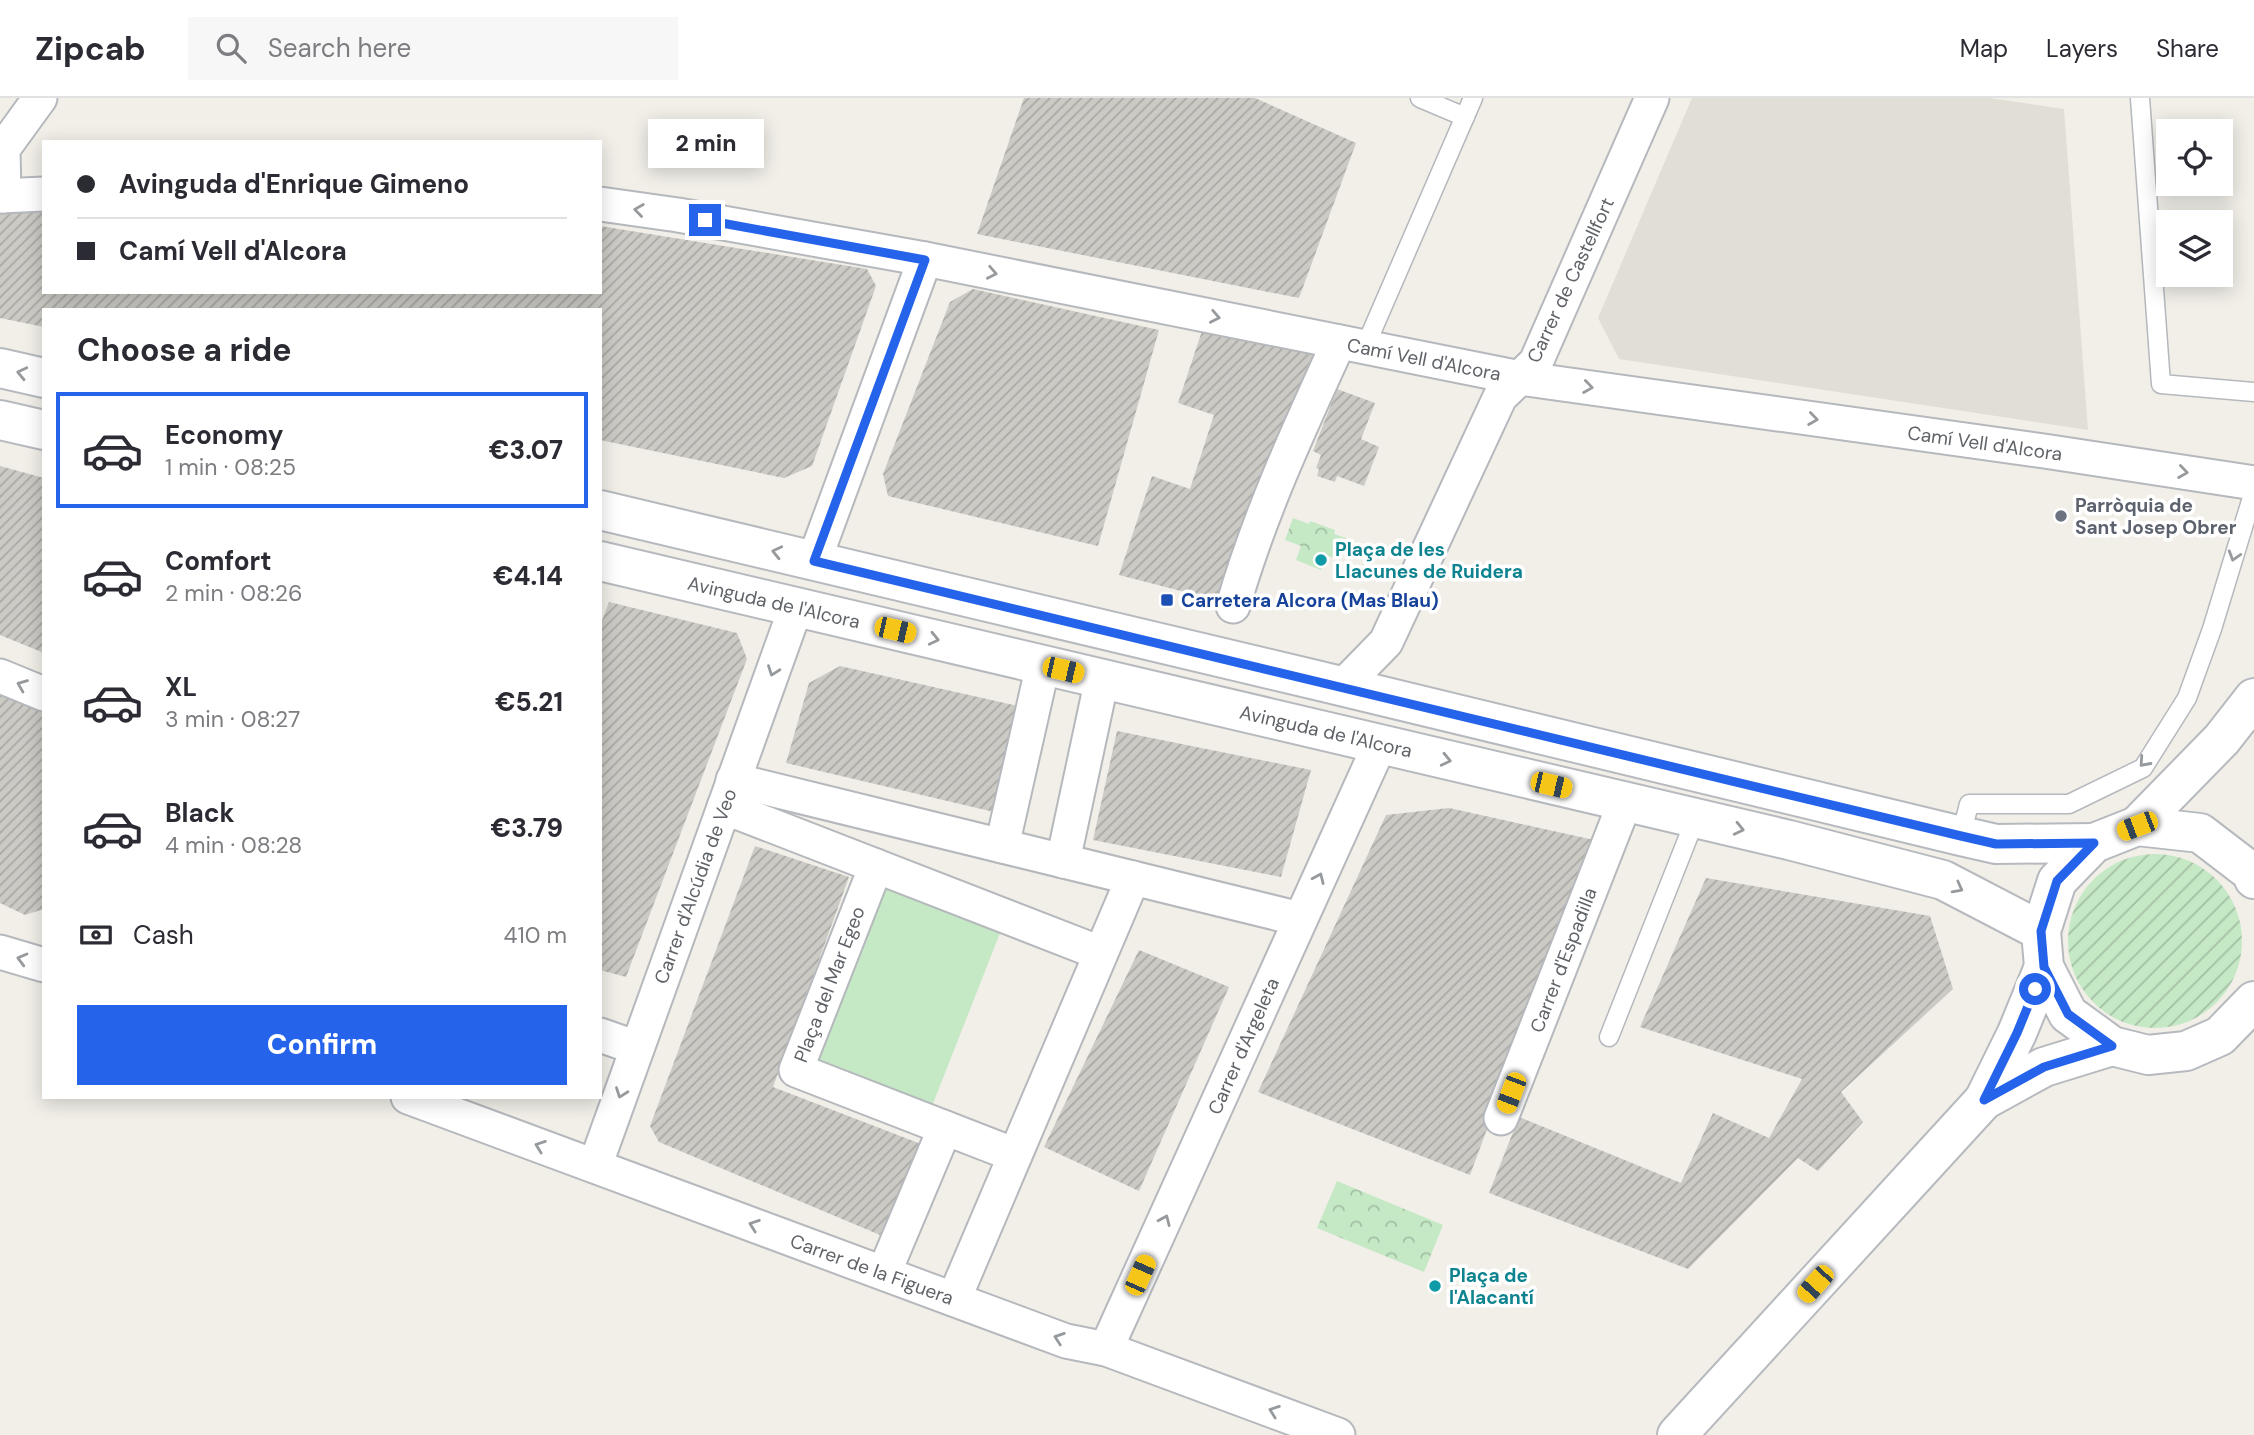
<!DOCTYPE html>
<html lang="en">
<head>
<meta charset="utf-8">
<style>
  :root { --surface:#fff; --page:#f7f7f7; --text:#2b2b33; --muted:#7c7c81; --line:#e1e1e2; --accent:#2563eb }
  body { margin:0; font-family:"DM Sans",sans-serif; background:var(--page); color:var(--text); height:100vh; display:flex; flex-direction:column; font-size:26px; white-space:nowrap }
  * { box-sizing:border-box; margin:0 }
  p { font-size:23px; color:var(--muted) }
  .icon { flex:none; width:38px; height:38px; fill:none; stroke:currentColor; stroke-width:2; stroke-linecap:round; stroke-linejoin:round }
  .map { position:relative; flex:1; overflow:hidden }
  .panel { position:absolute; left:42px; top:210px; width:560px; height:791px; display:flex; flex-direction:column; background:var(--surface); border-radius:0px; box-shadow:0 4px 18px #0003 }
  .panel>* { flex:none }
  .hud { position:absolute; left:42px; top:42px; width:560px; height:154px; border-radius:0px; box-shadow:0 4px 18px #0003; display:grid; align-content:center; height:154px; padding:0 35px; background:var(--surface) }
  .controls { position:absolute; left:2156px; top:21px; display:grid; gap:14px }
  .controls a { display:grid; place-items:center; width:77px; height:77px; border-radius:0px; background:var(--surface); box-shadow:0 4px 18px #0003; font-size:35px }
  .end { position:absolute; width:32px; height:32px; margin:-16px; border:9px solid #2563eb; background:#fff; box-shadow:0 0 0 4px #fff }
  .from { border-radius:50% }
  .bubble { position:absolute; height:49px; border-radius:0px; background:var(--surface); box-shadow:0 4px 18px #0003; font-size:23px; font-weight:800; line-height:49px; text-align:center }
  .car { position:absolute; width:21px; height:42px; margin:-21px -10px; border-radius:9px; box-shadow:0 0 5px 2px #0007; background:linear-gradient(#f5c518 24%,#345 0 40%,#f5c518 0 76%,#345 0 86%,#f5c518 0) }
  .hud b { display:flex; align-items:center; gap:24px; height:66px; font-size:26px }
  .hud b+b { border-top:2px solid var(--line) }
  .hud i { width:18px; height:18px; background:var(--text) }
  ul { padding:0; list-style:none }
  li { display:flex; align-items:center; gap:21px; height:116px; margin:0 14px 10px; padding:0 21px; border:4px solid transparent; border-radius:0px }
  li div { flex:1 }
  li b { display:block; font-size:26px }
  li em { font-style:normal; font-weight:800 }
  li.active { border-color:var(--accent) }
  li>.icon { width:63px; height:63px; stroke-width:1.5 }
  h2 { padding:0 35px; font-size:32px; line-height:84px }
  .pay { display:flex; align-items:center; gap:18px; height:77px; padding:0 35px; font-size:26px }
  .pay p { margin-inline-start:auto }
  .cta { display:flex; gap:14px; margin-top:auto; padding:14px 35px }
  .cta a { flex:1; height:80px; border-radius:0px; background:var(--accent); color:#fff; font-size:28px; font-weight:800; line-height:80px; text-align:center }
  header { display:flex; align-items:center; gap:42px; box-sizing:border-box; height:98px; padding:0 35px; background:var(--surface); border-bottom:2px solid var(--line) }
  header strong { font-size:33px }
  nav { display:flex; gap:38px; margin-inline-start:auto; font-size:24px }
  .search { width:490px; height:63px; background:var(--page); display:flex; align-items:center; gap:18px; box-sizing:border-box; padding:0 24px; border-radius:0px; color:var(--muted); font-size:26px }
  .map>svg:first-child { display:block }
</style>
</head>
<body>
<header>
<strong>Zipcab</strong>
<div class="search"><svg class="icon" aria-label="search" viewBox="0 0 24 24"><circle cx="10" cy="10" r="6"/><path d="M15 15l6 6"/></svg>Search here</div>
<nav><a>Map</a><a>Layers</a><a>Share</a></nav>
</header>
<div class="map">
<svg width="2254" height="1337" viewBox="0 0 2254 1337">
  <defs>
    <pattern id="forest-crowns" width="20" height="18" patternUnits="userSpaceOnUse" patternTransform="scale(1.75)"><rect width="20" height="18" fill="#c5e8c5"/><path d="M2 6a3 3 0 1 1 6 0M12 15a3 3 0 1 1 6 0" fill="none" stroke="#a3c0a4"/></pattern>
    <pattern id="garden-furrows" width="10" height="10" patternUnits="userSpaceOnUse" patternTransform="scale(1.75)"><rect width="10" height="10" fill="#c5e8c5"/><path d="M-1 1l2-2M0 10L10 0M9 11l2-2" fill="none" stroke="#a3c0a4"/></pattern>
    <pattern id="building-hatch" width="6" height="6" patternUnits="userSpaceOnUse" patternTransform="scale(1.75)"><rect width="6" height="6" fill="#cccac5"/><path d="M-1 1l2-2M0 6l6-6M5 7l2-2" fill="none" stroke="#a9a8a4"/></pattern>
  </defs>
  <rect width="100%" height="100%" fill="#f1efe8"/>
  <!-- education -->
  <polygon fill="#e1ded6" points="1692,0 1989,0 2064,11 2088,332 1619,261 1598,220"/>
  <!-- forest -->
  <g fill="url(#forest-crowns)">
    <polygon points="1293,420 1309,426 1310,423 1335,432 1334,436 1346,440 1337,461 1326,457 1321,472 1296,462 1301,448 1285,442"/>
    <polygon points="1337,1083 1443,1127 1424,1174 1317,1130"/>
  </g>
  <!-- garden -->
  <circle fill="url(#garden-furrows)" cx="2155" cy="843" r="87"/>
  <!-- pitch -->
  <polygon fill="#c5e8c5" points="888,785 1002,830 932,1008 818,964"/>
  <!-- building -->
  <g fill="url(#building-hatch)">
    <polygon points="1024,0 1255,0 1356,45 1299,200 977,136"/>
    <polygon points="44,110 44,194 600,194 600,128 867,171 876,188 812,368 784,380 600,342 600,212 44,212 44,229 0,220 0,111"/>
    <polygon points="973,191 1159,232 1098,448 888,398 883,376 950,204"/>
    <polygon points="1204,227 1317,251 1216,502 1119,477 1152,378 1190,391 1214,317 1178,305"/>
    <polygon points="1337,291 1375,305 1361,341 1379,349 1364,388 1337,378 1335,384 1317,378 1319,371 1316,370 1321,357 1313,353"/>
    <polygon points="0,368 44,380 44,555 0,537"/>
    <polygon points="609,504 737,535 747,561 626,879 600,872 600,528"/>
    <polygon points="840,568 1018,608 994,714 786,665 809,585"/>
    <polygon points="0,593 44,610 44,811 25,817 0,805"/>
    <polygon points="1117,633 1311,672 1281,779 1093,742"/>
    <polygon points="1449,710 1594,742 1470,1077 1258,994 1386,717"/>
    <polygon points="755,748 849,779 773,989 921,1046 880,1137 659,1044 650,1028"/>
    <polygon points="1706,780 1930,818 1953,891 1841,994 1863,1024 1818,1073 1798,1060 1688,1171 1489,1095 1519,1019 1681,1085 1713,1015 1769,1040 1802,981 1640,929"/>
    <polygon points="1139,852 1229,889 1139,1093 1044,1049"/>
  </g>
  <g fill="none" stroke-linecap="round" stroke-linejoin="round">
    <!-- lane casing -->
    <g stroke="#b5b8bc" stroke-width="21">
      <g id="lane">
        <polyline points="1420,0 1465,19"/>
        <polyline points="2140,0 2161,286 2254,294"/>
        <polyline points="1365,249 1473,0"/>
        <polyline points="1961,738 1969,706 2069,706 2143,670 2187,600 2212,531 2254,393"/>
        <polyline points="1609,939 1695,722"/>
      </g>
    </g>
    <!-- street casing -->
    <g stroke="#b5b8bc" stroke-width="37">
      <g id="street">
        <polyline points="0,98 44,96"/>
        <polyline points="4,98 3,51 40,0"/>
        <polyline points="600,106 678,117 925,161 1520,280 2044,353 2254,385"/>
        <polyline points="814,463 925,161"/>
        <path d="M1233,508C1260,415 1299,331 1339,244"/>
        <polyline points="0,578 44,596"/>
        <polyline points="1343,588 1386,544 1500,299 1536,264 1652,0"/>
        <polyline points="733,682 1300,821"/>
        <polyline points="724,709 1100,855"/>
        <polyline points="1002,748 1043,567"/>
        <polyline points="1063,763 1102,581"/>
        <polyline points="876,768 796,972 1015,1057"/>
        <polyline points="0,854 44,867"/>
        <polyline points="600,937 637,950"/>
        <polyline points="408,999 1066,1243 1106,1251 1338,1337"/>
        <polyline points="1501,1020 1625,704"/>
        <polyline points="595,1068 796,509"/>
        <polyline points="884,1175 945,1030"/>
        <polyline points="954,1201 1133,780"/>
        <polyline points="1106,1251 1380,646"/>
      </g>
    </g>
    <!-- secondary casing -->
    <g stroke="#b6babf" stroke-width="42">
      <g id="secondary">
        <polyline points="0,270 44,280"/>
        <polyline points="0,322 44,332"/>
        <polyline points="600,412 1320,583 1961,738 1996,746 2094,745"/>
        <polyline points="600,463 1789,742 1943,782 2041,833"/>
        <polyline points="2137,728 2222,641 2254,600"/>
        <polyline points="2254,781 2251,774 2200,735 2137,728 2094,745 2057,783 2041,833 2044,869 2068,916 2112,948 2148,957 2186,953 2220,938 2254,903"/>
        <polyline points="1984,1002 2017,935 2044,869"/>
        <polyline points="1677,1337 1984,1002 2044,969 2112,948"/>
      </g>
    </g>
    <!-- lane -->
    <use href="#lane" stroke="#fff" stroke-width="18"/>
    <!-- street -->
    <use href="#street" stroke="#fff" stroke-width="33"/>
    <!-- secondary -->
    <use href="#secondary" stroke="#fff" stroke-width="38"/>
  </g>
  <!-- one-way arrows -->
  <defs><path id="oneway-chevron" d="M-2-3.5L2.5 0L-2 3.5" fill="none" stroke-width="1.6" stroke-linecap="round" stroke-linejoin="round" transform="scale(1.75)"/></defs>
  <g stroke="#979a9d">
    <use href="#oneway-chevron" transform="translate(639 112) rotate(-172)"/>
    <use href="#oneway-chevron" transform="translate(992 175) rotate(11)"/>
    <use href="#oneway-chevron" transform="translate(1215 219) rotate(11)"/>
    <use href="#oneway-chevron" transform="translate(22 275) rotate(-167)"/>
    <use href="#oneway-chevron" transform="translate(1588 289) rotate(8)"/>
    <use href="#oneway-chevron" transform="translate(1813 321) rotate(8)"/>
    <use href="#oneway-chevron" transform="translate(2183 374) rotate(8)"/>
    <use href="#oneway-chevron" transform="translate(777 454) rotate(-167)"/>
    <use href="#oneway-chevron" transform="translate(2234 458) rotate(107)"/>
    <use href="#oneway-chevron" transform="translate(934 541) rotate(13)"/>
    <use href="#oneway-chevron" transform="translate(773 573) rotate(110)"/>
    <use href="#oneway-chevron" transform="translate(22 587) rotate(-158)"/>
    <use href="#oneway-chevron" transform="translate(1446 662) rotate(13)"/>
    <use href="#oneway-chevron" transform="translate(2144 664) rotate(132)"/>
    <use href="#oneway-chevron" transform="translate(1739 731) rotate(13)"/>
    <use href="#oneway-chevron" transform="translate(1319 780) rotate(-66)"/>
    <use href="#oneway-chevron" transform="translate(1958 790) rotate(28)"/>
    <use href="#oneway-chevron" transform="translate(22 861) rotate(-165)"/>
    <use href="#oneway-chevron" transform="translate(621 995) rotate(110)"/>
    <use href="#oneway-chevron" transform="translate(540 1048) rotate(-160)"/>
    <use href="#oneway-chevron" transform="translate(1165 1122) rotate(-66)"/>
    <use href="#oneway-chevron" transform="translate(754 1127) rotate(-160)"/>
    <use href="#oneway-chevron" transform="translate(1059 1240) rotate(-161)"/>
    <use href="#oneway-chevron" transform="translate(1274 1313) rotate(-160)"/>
  </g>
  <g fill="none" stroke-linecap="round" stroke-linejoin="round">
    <!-- route -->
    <polyline stroke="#2563eb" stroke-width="9" points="705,122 925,162 814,463 1961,738 1996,746 2094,745 2057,783 2041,833 2044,869 2068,916 2112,948 2044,969 1984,1002 2017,935 2035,891"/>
  </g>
  <!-- markers -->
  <circle fill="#6b7280" stroke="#fff" stroke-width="2.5" cx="2061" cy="418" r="7"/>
  <g fill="#0f9aa8" stroke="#fff" stroke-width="2.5">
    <circle cx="1321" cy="462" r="7"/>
    <circle cx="1435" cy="1188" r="7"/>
  </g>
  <rect fill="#1a4fb4" stroke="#fff" stroke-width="2.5" x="1160" y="495" width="14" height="14" rx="3.5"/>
  <g text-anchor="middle" stroke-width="7" stroke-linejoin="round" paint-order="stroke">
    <!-- street labels -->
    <g font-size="19" fill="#5f6368" stroke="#fff">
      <text transform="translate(1570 182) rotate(-65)" y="7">Carrer de Castellfort</text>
      <text transform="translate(1424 261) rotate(11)" y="7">Camí Vell d'Alcora</text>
      <text transform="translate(1985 345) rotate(8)" y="7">Camí Vell d'Alcora</text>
      <text transform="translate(774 504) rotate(13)" y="7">Avinguda de l'Alcora</text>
      <text transform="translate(1326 633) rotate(13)" y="7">Avinguda de l'Alcora</text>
      <text transform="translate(695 788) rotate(-70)" y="7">Carrer d'Alcúdia de Veo</text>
      <text transform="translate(1563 862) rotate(-69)" y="7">Carrer d'Espadilla</text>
      <text transform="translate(829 886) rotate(-69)" y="7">Plaça del Mar Egeo</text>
      <text transform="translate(1243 948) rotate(-66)" y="7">Carrer d'Argeleta</text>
      <text transform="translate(872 1171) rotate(20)" y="7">Carrer de la Figuera</text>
    </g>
    <!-- worship labels -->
    <g font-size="19" font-weight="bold" fill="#5b616d" stroke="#fff" text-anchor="start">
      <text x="2075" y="414">Parròquia de<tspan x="2075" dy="22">Sant Josep Obrer</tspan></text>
    </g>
    <!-- culture labels -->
    <g font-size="19" font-weight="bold" fill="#0d838f" stroke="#fff" text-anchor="start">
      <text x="1335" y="458">Plaça de les<tspan x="1335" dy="22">Llacunes de Ruidera</tspan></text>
      <text x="1449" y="1184">Plaça de<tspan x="1449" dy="22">l'Alacantí</tspan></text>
    </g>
    <!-- transit labels -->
    <g font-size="19" font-weight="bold" fill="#164399" stroke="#fff" text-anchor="start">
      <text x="1181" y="509">Carretera Alcora (Mas Blau)</text>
    </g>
  </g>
</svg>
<div class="controls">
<a><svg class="icon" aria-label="locate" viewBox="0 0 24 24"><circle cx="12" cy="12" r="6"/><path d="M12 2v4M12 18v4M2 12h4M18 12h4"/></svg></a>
<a><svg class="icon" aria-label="layers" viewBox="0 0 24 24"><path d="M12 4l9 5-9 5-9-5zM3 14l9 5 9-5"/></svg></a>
</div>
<i class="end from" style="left:2035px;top:891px"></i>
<i class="end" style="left:705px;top:122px"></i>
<div class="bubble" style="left:648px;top:21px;width:116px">2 min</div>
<i class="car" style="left:895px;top:532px;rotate:103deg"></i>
<i class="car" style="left:1063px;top:572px;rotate:103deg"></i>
<i class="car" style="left:1551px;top:687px;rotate:103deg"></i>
<i class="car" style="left:2137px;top:728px;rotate:249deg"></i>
<i class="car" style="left:1511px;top:995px;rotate:201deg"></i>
<i class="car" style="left:1140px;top:1177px;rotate:24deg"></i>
<i class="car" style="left:1815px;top:1186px;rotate:222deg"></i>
<div class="hud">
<b><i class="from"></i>Avinguda d'Enrique Gimeno</b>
<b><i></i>Camí Vell d'Alcora</b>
</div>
<section class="panel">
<h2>Choose a ride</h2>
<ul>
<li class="active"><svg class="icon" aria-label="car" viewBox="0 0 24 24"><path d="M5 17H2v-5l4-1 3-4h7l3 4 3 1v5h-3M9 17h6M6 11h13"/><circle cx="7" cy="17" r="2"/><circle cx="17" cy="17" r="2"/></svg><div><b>Economy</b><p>1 min · 08:25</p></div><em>€3.07</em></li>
<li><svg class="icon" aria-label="car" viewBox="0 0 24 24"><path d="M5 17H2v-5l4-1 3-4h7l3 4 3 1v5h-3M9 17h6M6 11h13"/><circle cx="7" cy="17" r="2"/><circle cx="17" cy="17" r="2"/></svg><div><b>Comfort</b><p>2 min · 08:26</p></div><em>€4.14</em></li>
<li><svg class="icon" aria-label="car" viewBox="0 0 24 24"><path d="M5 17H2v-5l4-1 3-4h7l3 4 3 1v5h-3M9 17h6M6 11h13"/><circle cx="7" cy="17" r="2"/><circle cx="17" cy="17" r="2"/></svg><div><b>XL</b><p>3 min · 08:27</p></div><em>€5.21</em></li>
<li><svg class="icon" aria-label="car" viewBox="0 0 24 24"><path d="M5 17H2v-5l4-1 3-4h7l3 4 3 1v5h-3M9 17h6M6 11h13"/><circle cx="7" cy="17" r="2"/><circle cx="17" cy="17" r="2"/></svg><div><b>Black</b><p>4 min · 08:28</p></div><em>€3.79</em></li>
</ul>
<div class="pay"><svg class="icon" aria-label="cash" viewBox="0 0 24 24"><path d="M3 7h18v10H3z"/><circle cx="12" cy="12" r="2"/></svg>Cash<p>410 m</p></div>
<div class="cta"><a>Confirm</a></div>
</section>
</div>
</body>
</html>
